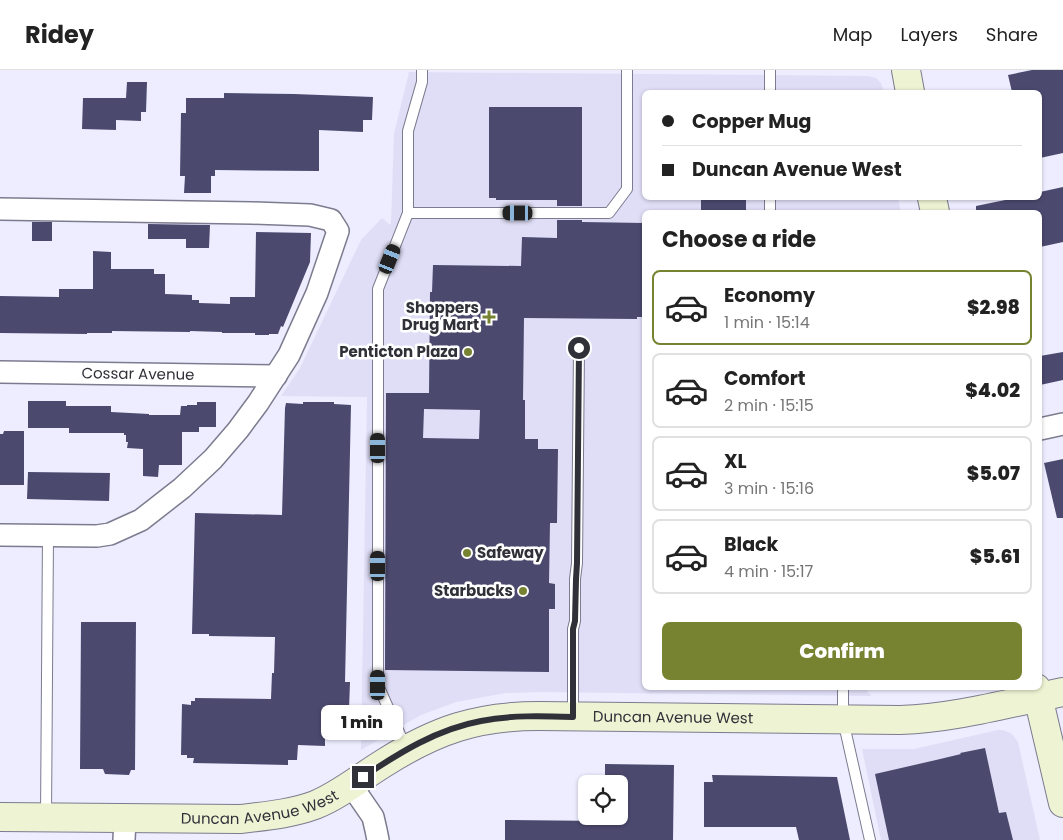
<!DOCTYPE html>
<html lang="en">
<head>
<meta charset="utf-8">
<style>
  :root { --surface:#fff; --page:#f2f2f2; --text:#222; --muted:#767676; --line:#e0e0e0; --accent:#778330 }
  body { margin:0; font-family:Poppins,sans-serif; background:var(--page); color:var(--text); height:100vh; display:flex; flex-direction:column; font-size:19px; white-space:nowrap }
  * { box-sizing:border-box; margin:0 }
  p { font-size:16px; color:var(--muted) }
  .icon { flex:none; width:28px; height:28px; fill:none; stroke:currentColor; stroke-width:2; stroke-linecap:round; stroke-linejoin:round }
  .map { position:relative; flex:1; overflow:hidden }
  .details { position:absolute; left:642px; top:140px; width:400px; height:480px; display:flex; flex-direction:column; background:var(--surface); border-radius:8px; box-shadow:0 1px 4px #0004 }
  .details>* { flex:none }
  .banner { position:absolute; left:642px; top:20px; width:400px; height:110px; border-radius:8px; box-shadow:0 1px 4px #0004; display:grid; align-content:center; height:110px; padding:0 20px; background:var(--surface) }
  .fabs { position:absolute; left:578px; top:705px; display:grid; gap:10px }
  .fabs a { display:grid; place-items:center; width:50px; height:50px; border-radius:8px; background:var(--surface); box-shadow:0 1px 4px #0004; font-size:25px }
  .end { position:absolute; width:22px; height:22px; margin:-11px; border:6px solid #303038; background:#fff; box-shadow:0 0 0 2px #fff }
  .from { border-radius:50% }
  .bubble { position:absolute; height:35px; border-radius:8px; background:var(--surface); box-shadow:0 1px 4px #0004; font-size:16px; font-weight:800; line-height:35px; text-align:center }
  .car { position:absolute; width:15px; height:30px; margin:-15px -8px; border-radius:6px; box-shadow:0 0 4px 1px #0007; background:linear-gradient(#222 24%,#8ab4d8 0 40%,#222 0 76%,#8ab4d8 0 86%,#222 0) }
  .banner b { display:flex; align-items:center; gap:18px; height:48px; font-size:19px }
  .banner b+b { border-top:1px solid var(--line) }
  .banner i { width:12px; height:12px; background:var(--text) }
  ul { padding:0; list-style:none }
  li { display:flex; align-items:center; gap:15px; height:75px; margin:0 10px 8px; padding:0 10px; border:2px solid var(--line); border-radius:8px }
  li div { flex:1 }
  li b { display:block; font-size:19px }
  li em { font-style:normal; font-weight:800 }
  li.selected { border-color:var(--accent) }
  li>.icon { width:45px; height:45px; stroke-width:1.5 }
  h2 { padding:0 20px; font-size:22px; line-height:60px }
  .action { display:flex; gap:10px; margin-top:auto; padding:10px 20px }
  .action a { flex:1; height:58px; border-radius:8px; background:var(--accent); color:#fff; font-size:20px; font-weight:800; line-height:58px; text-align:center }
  header { display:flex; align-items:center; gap:30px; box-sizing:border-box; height:70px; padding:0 25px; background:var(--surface); border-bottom:1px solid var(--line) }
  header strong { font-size:24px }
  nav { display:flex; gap:28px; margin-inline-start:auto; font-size:18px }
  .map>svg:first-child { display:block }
</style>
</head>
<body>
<header>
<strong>Ridey</strong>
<nav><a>Map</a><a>Layers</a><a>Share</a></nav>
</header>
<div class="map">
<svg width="1063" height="770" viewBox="0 0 1063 770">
  <rect width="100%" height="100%" fill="#ededff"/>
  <!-- built -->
  <g fill="#dfdef6">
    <polygon points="409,2 868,6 876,8 881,13 884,22 645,22 645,128 898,128 901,142 645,142 645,618 866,618 868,622 871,626 540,622 506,623 456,632 421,645 361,680 367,327 281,326 300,298 361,170 382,148 390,155 391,153 394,64"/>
    <polygon points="998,660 1003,660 1012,664 1018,672 1040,770 881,770 862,679 914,679"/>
  </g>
  <!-- building -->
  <g fill="#4b496e" fill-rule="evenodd">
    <polygon points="1032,0 1063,0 1063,83 1040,88 1040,22 1012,22 1008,5"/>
    <polygon points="127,12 147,12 146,42 141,42 141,51 116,50 116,60 82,59 83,28 126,28"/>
    <polygon points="224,23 294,24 373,27 372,50 363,50 363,62 319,60 319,101 215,100 215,106 211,106 211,123 184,123 185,106 180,106 181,43 186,43 186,28 224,28"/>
    <polygon points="489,37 582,37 582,136 557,136 557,130 496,130 496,128 489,128"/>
    <polygon points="1063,117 1063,172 1040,177 1040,142 976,142 976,136 1015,128 1040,128 1040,122"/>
    <rect x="701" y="128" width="45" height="14"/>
    <path d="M557,150H582V152L645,153V247H637V249L524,248L523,330H525V369H538V379H558L557,453H550L549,513L555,514V539H549V602L385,600L386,323H429L430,222H432L433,195L521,196L522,167L557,168ZM424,339L480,340L479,369L423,368Z"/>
    <rect x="32" y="152" width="20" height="19"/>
    <polygon points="148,154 210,155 209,178 186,178 186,169 148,169"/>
    <polygon points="256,162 311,163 310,192 283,257 281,256 278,264 269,264 269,265 255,265 255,263 222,263 222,262 190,261 190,262 112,261 112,263 87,263 87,264 0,263 0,226 59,227 59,219 93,219 93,181 111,182 111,199 154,199 154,204 165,204 165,224 192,225 192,230 199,230 199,233 230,234 230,227 255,227"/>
    <polygon points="1063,282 1063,310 1040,315 1040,286"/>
    <polygon points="28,331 66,331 66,336 111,336 111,342 149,344 149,345 180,345 181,336 187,336 187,335 197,335 197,332 216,332 216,357 199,357 199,362 182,362 182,395 159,395 158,407 143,406 143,379 127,378 128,372 126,372 126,365 124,365 124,363 69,363 69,358 28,358"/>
    <polygon points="303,332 334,332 334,334 351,335 345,612 350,612 348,666 344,666 344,670 325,669 325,676 298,675 297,690 288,690 288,695 193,693 194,688 187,688 187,685 181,685 182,634 191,635 191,631 195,631 195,628 271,629 272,603 274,603 275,567 209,566 209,564 192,564 195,443 282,445 285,338 286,333 303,334"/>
    <polygon points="4,361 24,361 24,415 0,415 0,364 3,364"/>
    <polygon points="1063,389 1063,448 1057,448 1044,393"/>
    <polygon points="28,402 110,403 109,431 27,429"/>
    <polygon points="81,552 136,552 135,700 131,700 129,705 105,704 103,699 80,699"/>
    <polygon points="985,678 999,743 1006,742 1013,770 889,770 875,704 936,690 961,684 960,683"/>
    <polygon points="605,694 674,695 673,770 505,770 505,750 604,751 604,746 619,746 619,714 605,714"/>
    <polygon points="712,705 837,707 850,770 799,770 796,757 704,757 704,712 713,712"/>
  </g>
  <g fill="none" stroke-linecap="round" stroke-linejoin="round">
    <!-- lane casing -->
    <g stroke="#7c7b8f" stroke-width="12">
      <g id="lane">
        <polyline points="770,22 770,0"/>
        <polyline points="770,142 770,128"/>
        <polyline points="408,143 609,143 627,119 627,0"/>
        <polyline points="843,618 843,650 870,770"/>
        <polyline points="573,646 573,559 575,551 575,509 577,493 579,278"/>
        <polyline points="406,678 378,615 378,219 408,143 408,61 422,12 422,0"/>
        <polyline points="46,747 48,465"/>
      </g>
    </g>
    <!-- street casing -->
    <g stroke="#7c7b8f" stroke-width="24">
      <g id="street">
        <polyline points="0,139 252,143 310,145 331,150 338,161 317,223 289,285 258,333 238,360 213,389 182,418 141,450 110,464 97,466 0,465"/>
        <path id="s1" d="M0,302L276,306"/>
        <polyline points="1040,359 1063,354"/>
        <polyline points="351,715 373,747 376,760 378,770"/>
        <polyline points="124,770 125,749"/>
      </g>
    </g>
    <!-- secondary casing -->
    <g stroke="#7c7b8f" stroke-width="30">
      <g id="secondary">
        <polyline points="906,0 910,22"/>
        <polyline points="932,128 935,142"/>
        <polyline points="1036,618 1063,733"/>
        <path id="s2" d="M0,747L240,749C265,746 291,744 315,735C340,725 361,707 384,693C436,660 477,646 539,646L900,650C956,648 1009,633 1063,622"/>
      </g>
    </g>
    <!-- lane -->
    <use href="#lane" stroke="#fff" stroke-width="10"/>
    <!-- street -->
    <use href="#street" stroke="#fff" stroke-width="21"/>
    <!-- secondary -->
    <use href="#secondary" stroke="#eef3d4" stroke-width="28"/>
  </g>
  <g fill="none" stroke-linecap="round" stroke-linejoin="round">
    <!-- route -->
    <path stroke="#303038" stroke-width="6" d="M363,707C399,683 437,659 481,651C511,645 542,646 573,647V559L575,551L576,509L577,493L579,278"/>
  </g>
  <!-- markers -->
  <g fill="#778330" stroke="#fff" stroke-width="2">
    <path d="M486.5 239.5h5v5h5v5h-5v5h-5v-5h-5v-5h5z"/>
    <circle cx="468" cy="282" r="5"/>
    <circle cx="467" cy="483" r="5"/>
    <circle cx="523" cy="521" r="5"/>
  </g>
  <g text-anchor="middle" stroke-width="5" stroke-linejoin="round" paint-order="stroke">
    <!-- poi labels -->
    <g font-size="15" font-weight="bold" fill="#303038" stroke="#fff" text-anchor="end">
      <text x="479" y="243">Shoppers<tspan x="479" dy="17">Drug Mart</tspan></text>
      <text x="458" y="287">Penticton Plaza</text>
      <text x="477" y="488" text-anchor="start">Safeway</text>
      <text x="513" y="526">Starbucks</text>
    </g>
    <!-- street labels -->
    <g font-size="15" fill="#303038" stroke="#fff">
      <text dy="5" stroke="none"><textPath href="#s1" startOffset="138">Cossar Avenue</textPath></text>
      <text dy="5" stroke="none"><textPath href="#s2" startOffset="696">Duncan Avenue West</textPath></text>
      <text dy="5" stroke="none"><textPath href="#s2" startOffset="261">Duncan Avenue West</textPath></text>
    </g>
  </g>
</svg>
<div class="fabs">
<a><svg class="icon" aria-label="locate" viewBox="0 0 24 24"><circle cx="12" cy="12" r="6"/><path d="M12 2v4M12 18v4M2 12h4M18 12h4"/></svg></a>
</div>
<i class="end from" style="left:579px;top:278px"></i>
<i class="end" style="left:363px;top:707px"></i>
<div class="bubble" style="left:321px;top:635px;width:82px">1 min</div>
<i class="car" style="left:518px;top:143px;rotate:270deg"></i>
<i class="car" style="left:390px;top:189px;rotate:22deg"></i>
<i class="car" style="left:378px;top:378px;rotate:0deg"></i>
<i class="car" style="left:378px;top:496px;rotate:0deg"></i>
<i class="car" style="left:378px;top:615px;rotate:0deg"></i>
<div class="banner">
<b><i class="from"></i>Copper Mug</b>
<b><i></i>Duncan Avenue West</b>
</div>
<section class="details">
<h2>Choose a ride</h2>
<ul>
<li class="selected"><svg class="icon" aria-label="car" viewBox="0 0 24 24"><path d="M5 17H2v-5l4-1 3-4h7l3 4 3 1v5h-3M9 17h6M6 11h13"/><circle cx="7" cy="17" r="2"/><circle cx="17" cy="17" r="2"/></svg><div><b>Economy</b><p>1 min · 15:14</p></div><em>$2.98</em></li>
<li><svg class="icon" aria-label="car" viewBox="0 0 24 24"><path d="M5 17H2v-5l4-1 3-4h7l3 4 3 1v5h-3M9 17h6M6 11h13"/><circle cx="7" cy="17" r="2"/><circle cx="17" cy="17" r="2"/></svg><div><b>Comfort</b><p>2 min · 15:15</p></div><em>$4.02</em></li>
<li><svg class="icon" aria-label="car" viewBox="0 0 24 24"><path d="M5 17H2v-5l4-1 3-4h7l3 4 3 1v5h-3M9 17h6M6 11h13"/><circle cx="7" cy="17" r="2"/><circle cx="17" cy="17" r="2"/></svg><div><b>XL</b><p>3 min · 15:16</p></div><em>$5.07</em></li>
<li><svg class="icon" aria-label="car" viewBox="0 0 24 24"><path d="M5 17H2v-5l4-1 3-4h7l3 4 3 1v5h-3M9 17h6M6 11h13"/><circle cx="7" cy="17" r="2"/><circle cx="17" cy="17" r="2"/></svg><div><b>Black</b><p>4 min · 15:17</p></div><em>$5.61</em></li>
</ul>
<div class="action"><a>Confirm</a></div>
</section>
</div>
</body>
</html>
